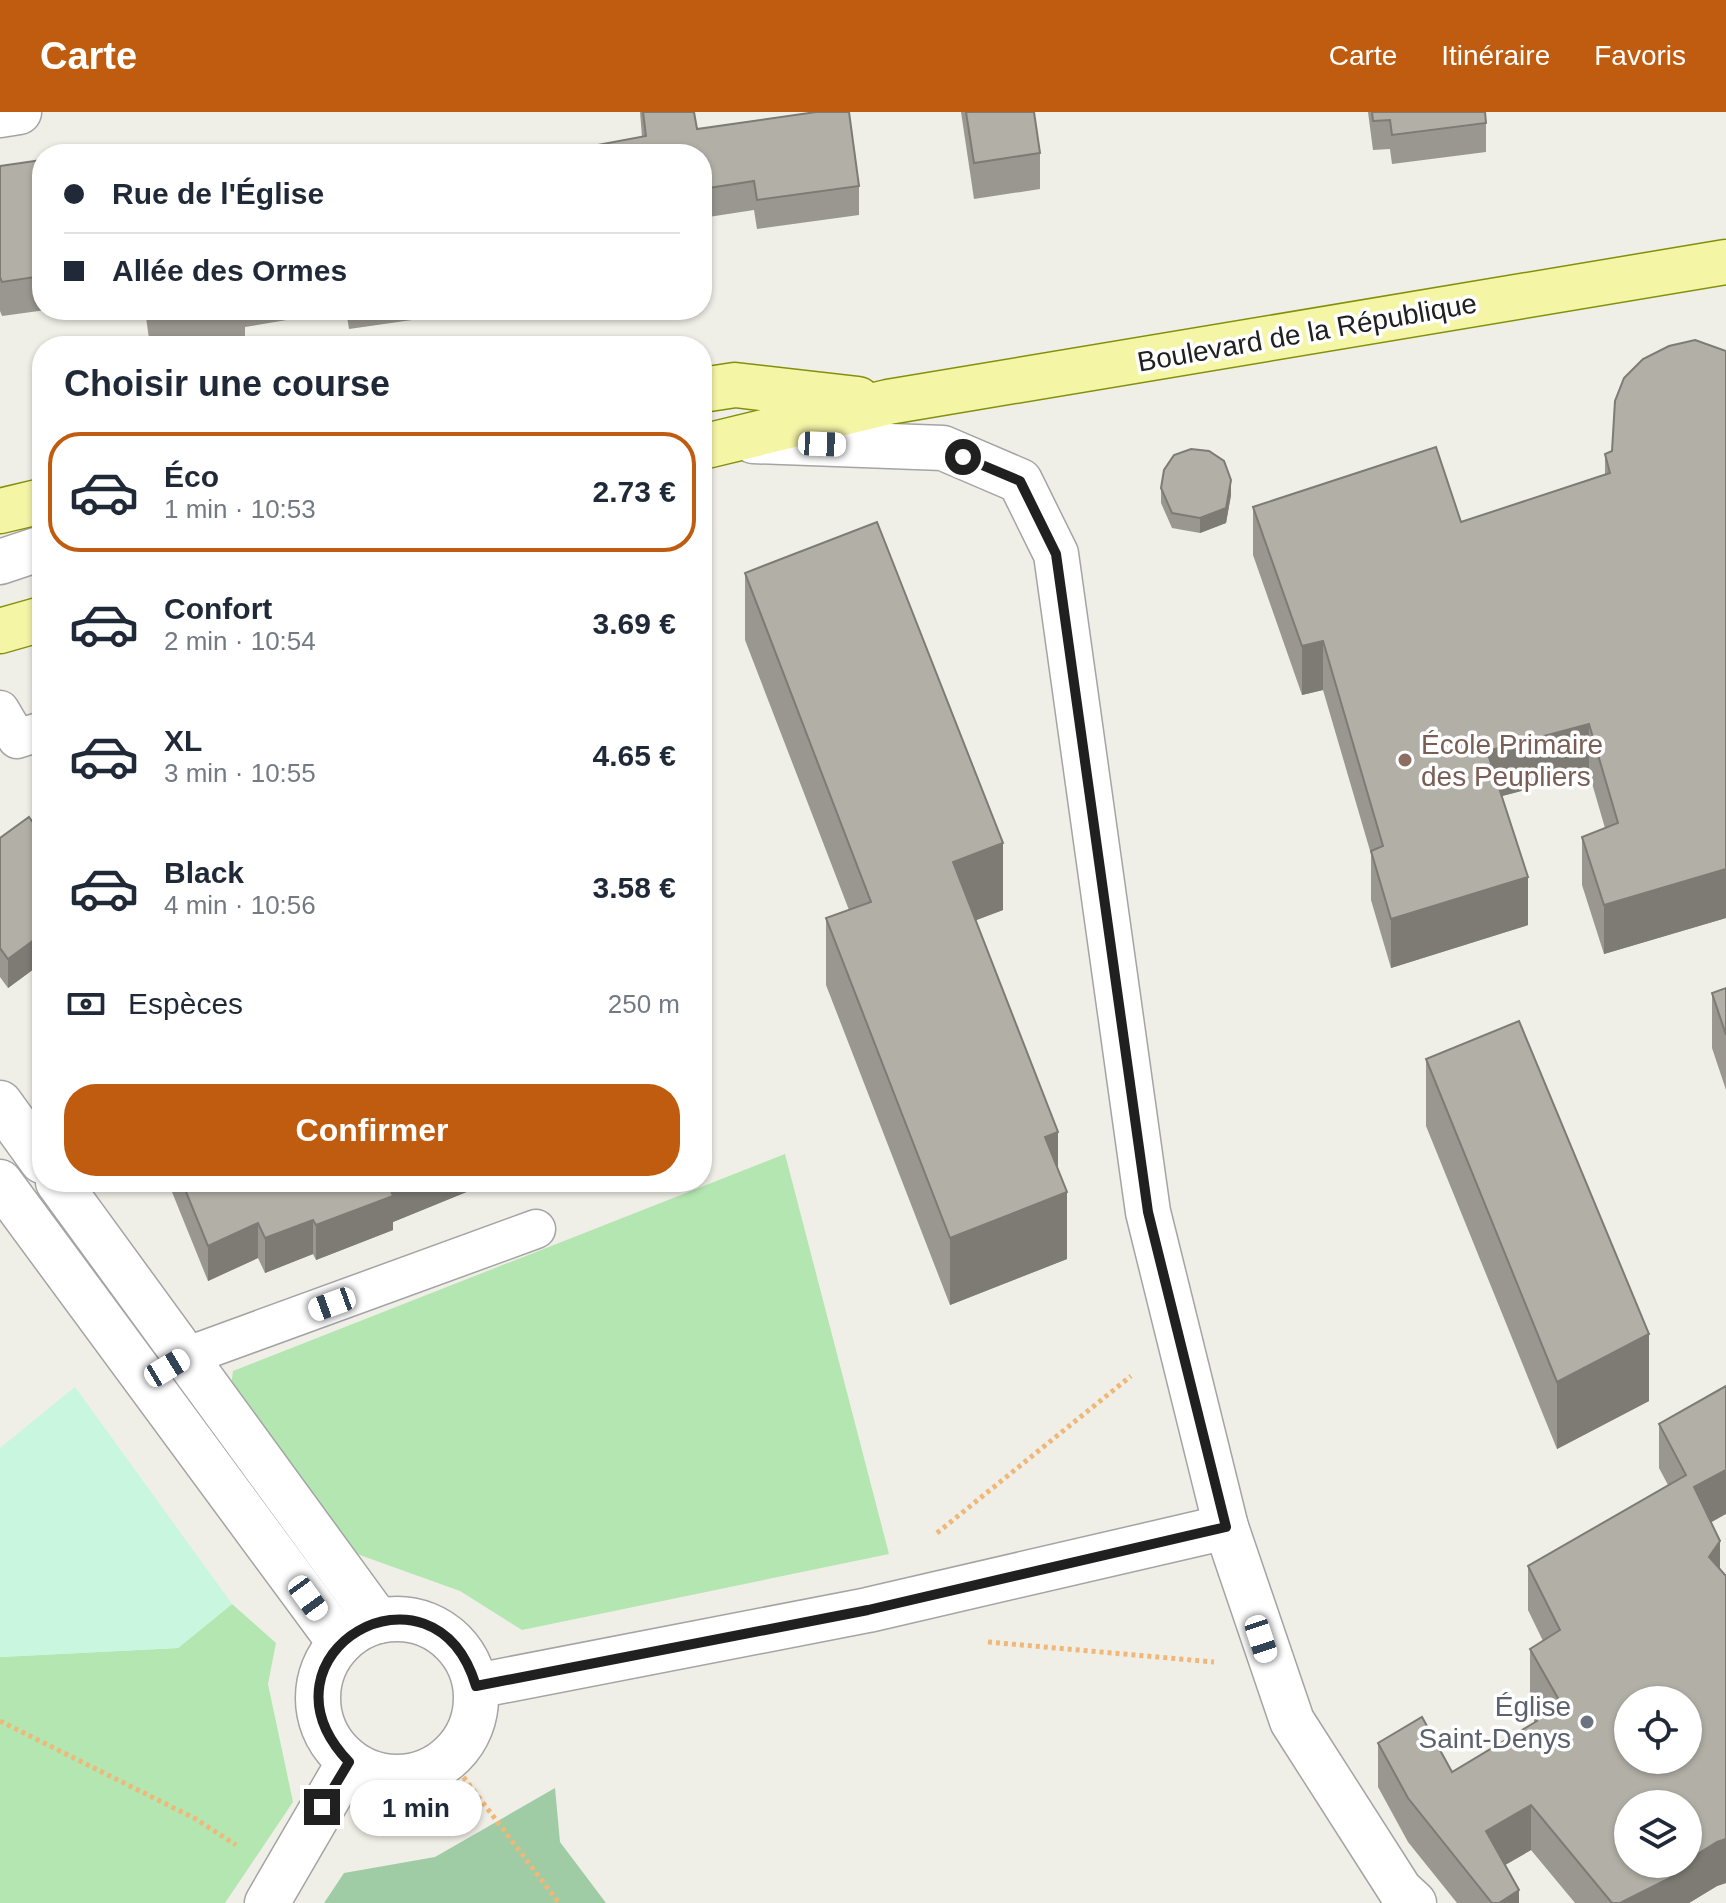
<!DOCTYPE html>
<html lang="fr">
<head>
<meta charset="utf-8">
<style>
  :root { --surface:#fff; --page:#f6f6f7; --text:#1f2937; --muted:#747a83; --line:#e0e1e3; --accent:#c05c0f }
  body { margin:0; font-family:Helvetica,sans-serif; background:var(--page); color:var(--text); height:100vh; display:flex; flex-direction:column; font-size:30px; white-space:nowrap }
  * { box-sizing:border-box; margin:0 }
  p { font-size:26px; color:var(--muted) }
  .icon { flex:none; width:44px; height:44px; fill:none; stroke:currentColor; stroke-width:2; stroke-linecap:round; stroke-linejoin:round }
  .map { position:relative; flex:1; overflow:hidden }
  .details { position:absolute; left:32px; top:224px; width:680px; height:856px; display:flex; flex-direction:column; background:var(--surface); border-radius:32px; box-shadow:0 2px 6px #0004 }
  .details>* { flex:none }
  .hud { position:absolute; left:32px; top:32px; width:680px; height:176px; border-radius:32px; box-shadow:0 2px 6px #0004; display:grid; align-content:center; height:176px; padding:0 32px; background:var(--surface) }
  .fabs { position:absolute; left:1614px; top:1574px; display:grid; gap:16px }
  .fabs a { display:grid; place-items:center; width:88px; height:88px; border-radius:50%; background:var(--surface); box-shadow:0 2px 6px #0004; font-size:40px }
  .end { position:absolute; width:36px; height:36px; margin:-18px; border:10px solid #202020; background:#fff; box-shadow:0 0 0 4px #fff }
  .from { border-radius:50% }
  .bubble { position:absolute; height:56px; border-radius:28px; background:var(--surface); box-shadow:0 2px 6px #0004; font-size:26px; font-weight:800; line-height:56px; text-align:center }
  .car { position:absolute; width:24px; height:48px; margin:-24px -12px; border-radius:10px; box-shadow:0 0 6px 2px #0007; background:linear-gradient(#fff 24%,#345 0 40%,#fff 0 76%,#345 0 86%,#fff 0) }
  .hud b { display:flex; align-items:center; gap:28px; height:76px; font-size:30px }
  .hud b+b { border-top:2px solid var(--line) }
  .hud i { width:20px; height:20px; background:var(--text) }
  ul { padding:0; list-style:none }
  li { display:flex; align-items:center; gap:24px; height:120px; margin:0 16px 12px; padding:0 16px; border:4px solid transparent; border-radius:32px }
  li div { flex:1 }
  li b { display:block; font-size:30px }
  li em { font-style:normal; font-weight:800 }
  li.active { border-color:var(--accent) }
  li>.icon { width:72px; height:72px; stroke-width:1.5 }
  h2 { padding:0 32px; font-size:36px; line-height:96px }
  .pay { display:flex; align-items:center; gap:20px; height:88px; padding:0 32px; font-size:30px }
  .pay p { margin-inline-start:auto }
  .primary-button { display:flex; gap:16px; margin-top:auto; padding:16px 32px }
  .primary-button a { flex:1; height:92px; border-radius:32px; background:var(--accent); color:#fff; font-size:32px; font-weight:800; line-height:92px; text-align:center }
  header { display:flex; align-items:center; gap:48px; box-sizing:border-box; height:112px; padding:0 40px; background:var(--accent); color:#fff }
  header strong { font-size:38px }
  nav { display:flex; gap:44px; margin-inline-start:auto; font-size:28px }
  .map>svg:first-child { display:block }
</style>
</head>
<body>
<header>
<strong>Carte</strong>
<nav><a>Carte</a><a>Itinéraire</a><a>Favoris</a></nav>
</header>
<div class="map">
<svg width="1726" height="1791" viewBox="0 0 1726 1791">
  <rect width="100%" height="100%" fill="#efefe7"/>
  <!-- grass -->
  <g fill="#b4e6b1">
    <polygon points="785,1042 889,1442 522,1518 460,1479 343,1437 230,1282 233,1259"/>
    <polygon points="232,1492 276,1531 268,1572 293,1690 225,1791 0,1791 0,1545 178,1536"/>
  </g>
  <!-- forest -->
  <polygon fill="#9fcca5" points="555,1676 560,1730 606,1791 324,1791 344,1761 435,1745"/>
  <!-- park -->
  <polygon fill="#c8f6df" points="75,1275 232,1492 178,1536 0,1545 0,1336"/>
  <g fill="none" stroke-linecap="round" stroke-linejoin="round">
    <!-- service casing -->
    <g stroke="#a4a4a4" stroke-width="41">
      <g id="service">
        <polyline points="0,598 17,627 42,619"/>
        <polyline points="185,1245 536,1117"/>
      </g>
    </g>
    <!-- minor casing -->
    <g stroke="#a4a4a4" stroke-width="47">
      <g id="minor">
        <polyline points="0,3 19,0"/>
        <polyline points="753,329 943,336 1020,369 1056,442 1148,1100 1226,1415 1292,1609 1400,1778 1414,1791"/>
        <polyline points="0,450 42,436"/>
        <polyline points="0,991 42,1049"/>
        <polyline points="0,1070 340,1531"/>
        <polyline points="58,1070 378,1509"/>
        <circle cx="397" cy="1586" r="79"/>
        <polyline points="476,1574 868,1498 1226,1415"/>
        <polyline points="267,1791 349,1650"/>
      </g>
    </g>
    <!-- primary casing -->
    <g stroke="#83900b" stroke-width="47">
      <g id="primary">
        <polyline points="702,278 735,273 858,287"/>
        <polyline points="702,335 888,290 1726,150"/>
        <polyline points="0,399 42,389"/>
        <polyline points="0,519 42,507"/>
      </g>
    </g>
    <!-- path -->
    <g stroke="#f0b878" stroke-width="5" stroke-dasharray="4 4" stroke-linecap="butt">
      <polyline points="937,1421 1131,1264"/>
      <polyline points="988,1530 1214,1550"/>
      <polyline points="0,1609 194,1706 236,1733"/>
      <polyline points="449,1646 559,1791"/>
    </g>
    <!-- service -->
    <use href="#service" stroke="#fff" stroke-width="38"/>
    <!-- minor -->
    <use href="#minor" stroke="#fff" stroke-width="44"/>
    <!-- primary -->
    <use href="#primary" stroke="#f5f5a6" stroke-width="44"/>
  </g>
  <!-- wall -->
  <g fill="#99978f">
    <polygon points="640,0 694,0 697,17 859,74 859,103 757,117 754,98 702,106 702,42 576,42 576,37 642,25"/>
    <polygon points="961,0 1034,0 1040,41 1040,77 974,87"/>
    <polygon points="1368,0 1485,0 1486,11 1486,40 1392,52 1390,37 1373,38"/>
    <polygon points="42,48 42,198 46,198 2,204 0,199 0,54"/>
    <polygon points="145,198 468,198 468,200 349,217 346,198 245,215 245,227 197,234 150,234"/>
    <polygon points="1726,239 1726,806 1604,842 1582,773 1582,725 1605,716 1589,661 1502,684 1528,813 1391,856 1371,788 1371,742 1323,578 1302,583 1253,443 1253,395 1461,410 1605,362 1605,342 1612,339"/>
    <polygon points="1161,376 1231,383 1226,411 1200,421 1172,416 1161,391"/>
    <polygon points="745,461 1003,798 976,808 1058,1058 1067,1147 950,1193 826,873 826,806 849,798 745,528"/>
    <polygon points="42,723 42,851 8,876 0,865 0,726"/>
    <polygon points="1726,876 1726,978 1712,936 1712,881"/>
    <polygon points="1426,947 1649,1289 1557,1337 1426,1014"/>
    <polygon points="172,1070 491,1070 393,1110 393,1118 316,1148 313,1142 265,1161 258,1146 208,1169 172,1080"/>
    <polygon points="1659,1312 1711,1410 1720,1458 1726,1464 1726,1771 1717,1774 1689,1791 1575,1791 1531,1738 1505,1753 1519,1791 1457,1791 1408,1730 1378,1675 1378,1631 1452,1660 1534,1612 1534,1604 1540,1600 1530,1582 1530,1537 1543,1529 1528,1498 1528,1454 1668,1373 1659,1356"/>
  </g>
  <!-- shaded-wall -->
  <g fill="#7d7b74">
    <polygon points="1231,368 1231,383 1226,411 1200,421 1200,406"/>
    <polygon points="1323,529 1323,578 1302,583 1302,534"/>
    <polygon points="1589,612 1589,661 1487,688 1487,639"/>
    <polygon points="1003,731 1003,798 953,817 953,750"/>
    <polygon points="1726,757 1726,806 1604,842 1604,793"/>
    <polygon points="1528,765 1528,813 1391,856 1391,807"/>
    <polygon points="42,822 42,851 8,876 8,847"/>
    <polygon points="1058,1020 1058,1084 1067,1080 1067,1147 950,1193 950,1126 1045,1025"/>
    <polygon points="405,1070 491,1070 393,1110 393,1118 316,1148 316,1113 390,1076"/>
    <polygon points="313,1108 313,1142 265,1161 265,1126"/>
    <polygon points="258,1111 258,1146 208,1169 208,1134"/>
    <polygon points="1649,1222 1649,1289 1557,1337 1557,1270"/>
    <polygon points="1726,1358 1726,1402 1694,1420 1694,1375"/>
    <polygon points="1720,1429 1720,1473 1709,1445"/>
    <polygon points="1531,1693 1531,1738 1486,1764 1486,1719"/>
    <polygon points="1726,1727 1726,1771 1717,1774 1689,1791 1620,1791 1685,1752 1688,1752 1688,1748 1690,1746 1717,1730"/>
    <polygon points="1519,1778 1519,1791 1499,1791"/>
  </g>
  <!-- building -->
  <g fill="#b2b0a6" stroke="#7d7b74" stroke-width="2" fill-rule="evenodd">
    <polygon points="643,0 694,0 697,17 816,0 849,0 859,74 757,88 754,69 702,77 702,42 577,42 576,37 646,24"/>
    <polygon points="966,0 1034,0 1040,41 974,51"/>
    <polygon points="1372,0 1485,0 1486,11 1392,23 1390,8 1373,9"/>
    <polygon points="42,48 42,164 2,170 0,165 0,54"/>
    <polygon points="1695,228 1726,239 1726,757 1604,793 1582,725 1618,711 1589,612 1487,639 1528,765 1391,807 1371,739 1383,734 1323,529 1302,534 1253,395 1436,335 1461,410 1610,361 1605,342 1612,339 1615,289 1624,266 1643,247 1669,234"/>
    <polygon points="1191,337 1209,339 1224,349 1231,368 1226,396 1200,406 1172,401 1161,376 1164,358 1174,343"/>
    <polygon points="877,410 1003,731 953,750 1058,1020 1045,1025 1067,1080 950,1126 826,806 871,790 745,461"/>
    <polygon points="29,705 42,723 42,822 8,847 0,836 0,726"/>
    <polygon points="1726,876 1726,923 1712,881"/>
    <polygon points="1519,909 1649,1222 1557,1270 1426,947"/>
    <polygon points="182,1070 405,1070 390,1076 393,1084 316,1113 313,1108 265,1126 258,1111 208,1134"/>
    <path d="M1726,1274V1358L1694,1375L1720,1429L1709,1445L1726,1464V1727L1717,1730L1688,1748V1692H1628V1752H1685L1676,1763L1620,1791H1612L1531,1693L1486,1719L1519,1778L1499,1791H1492L1408,1686L1378,1631L1422,1605L1452,1660L1537,1609L1534,1604L1559,1588L1530,1537L1560,1518L1528,1454L1686,1363L1659,1312ZM1628,1588H1688V1648H1628Z"/>
  </g>
  <g fill="none" stroke-linecap="round" stroke-linejoin="round">
    <!-- route -->
    <path stroke="#202020" stroke-width="10" d="M322,1695L349,1650C246,1542 434,1434 476,1574L868,1498L1226,1415L1148,1100L1056,442L1020,369L963,345"/>
  </g>
  <!-- markers -->
  <circle fill="#8d6e63" stroke="#fff" stroke-width="3" cx="1405" cy="648" r="8"/>
  <circle fill="#6b7280" stroke="#fff" stroke-width="3" cx="1587" cy="1610" r="8"/>
  <g text-anchor="middle" stroke-width="7" stroke-linejoin="round" paint-order="stroke">
    <!-- street labels -->
    <g font-size="28" fill="#202020" stroke="#fff">
      <text transform="translate(1307 220) rotate(-10)" y="10">Boulevard de la République</text>
    </g>
    <!-- education labels -->
    <g font-size="28" fill="#785e54" stroke="#fff" text-anchor="start">
      <text x="1421" y="642">École Primaire<tspan x="1421" dy="32">des Peupliers</tspan></text>
    </g>
    <!-- worship labels -->
    <g font-size="28" fill="#5b616d" stroke="#fff" text-anchor="end">
      <text x="1571" y="1604">Église<tspan x="1571" dy="32">Saint-Denys</tspan></text>
    </g>
  </g>
</svg>
<div class="fabs">
<a><svg class="icon" aria-label="locate" viewBox="0 0 24 24"><circle cx="12" cy="12" r="6"/><path d="M12 2v4M12 18v4M2 12h4M18 12h4"/></svg></a>
<a><svg class="icon" aria-label="layers" viewBox="0 0 24 24"><path d="M12 4l9 5-9 5-9-5zM3 14l9 5 9-5"/></svg></a>
</div>
<i class="end from" style="left:963px;top:345px"></i>
<i class="end" style="left:322px;top:1695px"></i>
<div class="bubble" style="left:350px;top:1668px;width:132px">1 min</div>
<i class="car" style="left:822px;top:332px;rotate:92deg"></i>
<i class="car" style="left:332px;top:1192px;rotate:250deg"></i>
<i class="car" style="left:167px;top:1256px;rotate:59deg"></i>
<i class="car" style="left:308px;top:1486px;rotate:144deg"></i>
<i class="car" style="left:1261px;top:1527px;rotate:162deg"></i>
<div class="hud">
<b><i class="from"></i>Rue de l'Église</b>
<b><i></i>Allée des Ormes</b>
</div>
<section class="details">
<h2>Choisir une course</h2>
<ul>
<li class="active"><svg class="icon" aria-label="car" viewBox="0 0 24 24"><path d="M5 17H2v-5l4-1 3-4h7l3 4 3 1v5h-3M9 17h6M6 11h13"/><circle cx="7" cy="17" r="2"/><circle cx="17" cy="17" r="2"/></svg><div><b>Éco</b><p>1 min · 10:53</p></div><em>2.73 €</em></li>
<li><svg class="icon" aria-label="car" viewBox="0 0 24 24"><path d="M5 17H2v-5l4-1 3-4h7l3 4 3 1v5h-3M9 17h6M6 11h13"/><circle cx="7" cy="17" r="2"/><circle cx="17" cy="17" r="2"/></svg><div><b>Confort</b><p>2 min · 10:54</p></div><em>3.69 €</em></li>
<li><svg class="icon" aria-label="car" viewBox="0 0 24 24"><path d="M5 17H2v-5l4-1 3-4h7l3 4 3 1v5h-3M9 17h6M6 11h13"/><circle cx="7" cy="17" r="2"/><circle cx="17" cy="17" r="2"/></svg><div><b>XL</b><p>3 min · 10:55</p></div><em>4.65 €</em></li>
<li><svg class="icon" aria-label="car" viewBox="0 0 24 24"><path d="M5 17H2v-5l4-1 3-4h7l3 4 3 1v5h-3M9 17h6M6 11h13"/><circle cx="7" cy="17" r="2"/><circle cx="17" cy="17" r="2"/></svg><div><b>Black</b><p>4 min · 10:56</p></div><em>3.58 €</em></li>
</ul>
<div class="pay"><svg class="icon" aria-label="cash" viewBox="0 0 24 24"><path d="M3 7h18v10H3z"/><circle cx="12" cy="12" r="2"/></svg>Espèces<p>250 m</p></div>
<div class="primary-button"><a>Confirmer</a></div>
</section>
</div>
</body>
</html>
